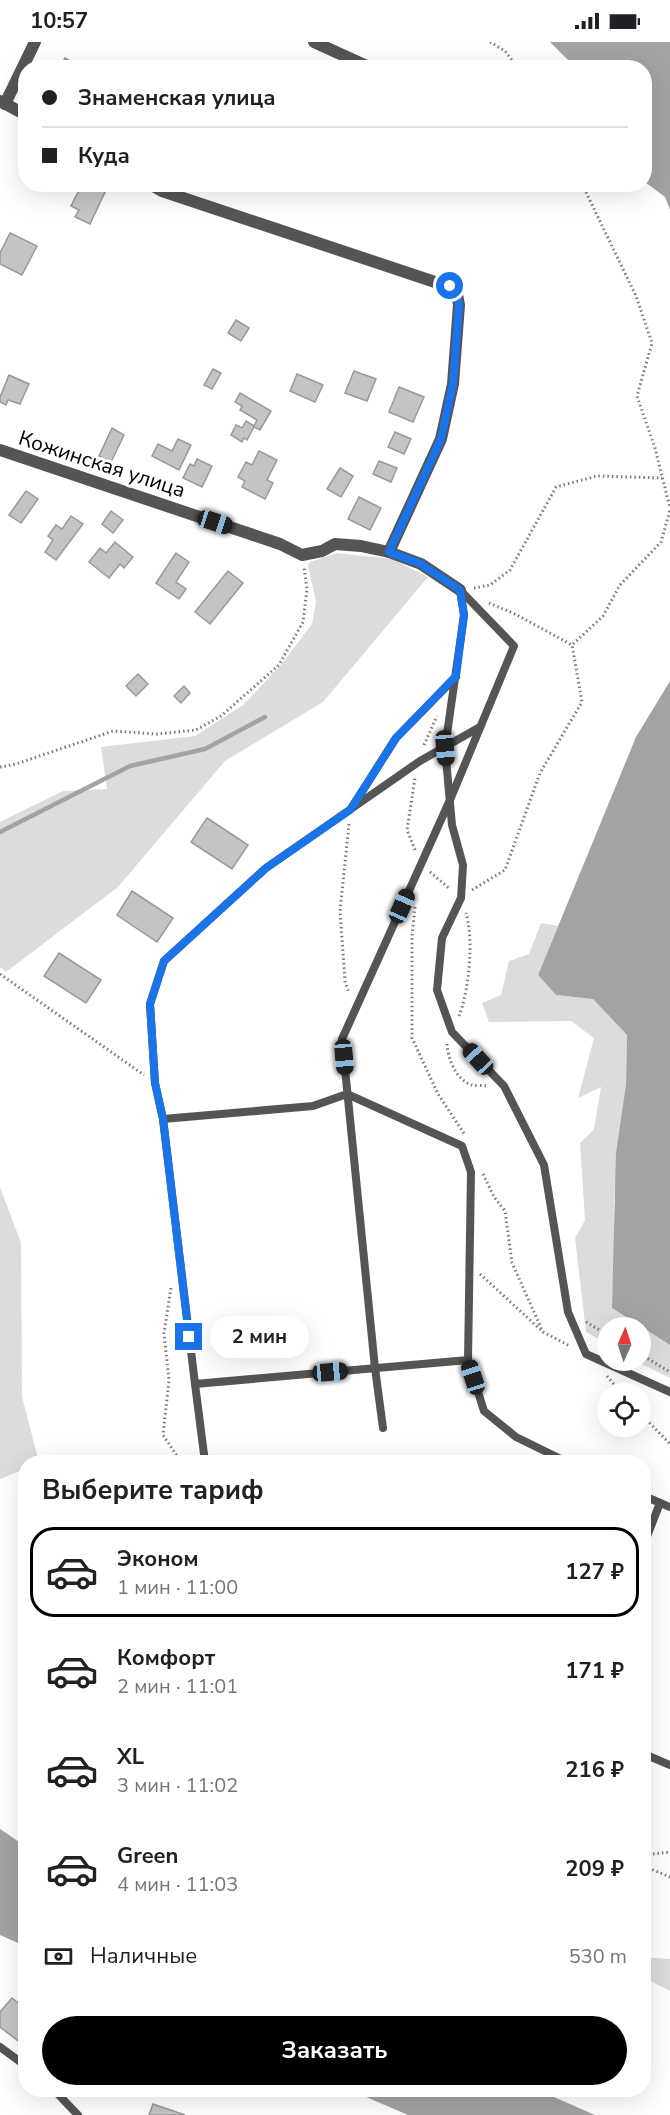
<!DOCTYPE html>
<html lang="ru">
<head>
<meta charset="utf-8">
<style>
  :root { --surface:#fff; --page:#f2f2f2; --text:#202124; --muted:#757577; --line:#e0e0e0; --accent:#000 }
  body { margin:0; font-family:"Nunito Sans",sans-serif; background:var(--page); color:var(--text); height:100vh; display:flex; flex-direction:column; font-size:22px; white-space:nowrap }
  * { box-sizing:border-box; margin:0 }
  p { font-size:20px; color:var(--muted) }
  .icon { flex:none; width:33px; height:33px; fill:none; stroke:currentColor; stroke-width:2; stroke-linecap:round; stroke-linejoin:round }
  .map { position:relative; flex:1; overflow:hidden }
  .details { position:absolute; left:18px; top:1413px; width:633px; height:642px; display:flex; flex-direction:column; background:var(--surface); border-radius:24px; box-shadow:0 6px 24px #0002 }
  .details>* { flex:none }
  .guide { position:absolute; left:18px; top:18px; width:634px; height:132px; border-radius:24px; box-shadow:0 6px 24px #0002; display:grid; align-content:center; height:132px; padding:0 24px; background:var(--surface) }
  .needle { width:39px; rotate:3deg }
  .fabs { position:absolute; left:597px; top:1275px; display:grid; gap:12px }
  .fabs a { display:grid; place-items:center; width:54px; height:54px; border-radius:50%; background:var(--surface); box-shadow:0 6px 24px #0002; font-size:30px }
  .end { position:absolute; width:27px; height:27px; margin:-14px; border:8px solid #1a73e8; background:#fff; box-shadow:0 0 0 3px #fff }
  .from { border-radius:50% }
  .bubble { position:absolute; height:42px; border-radius:21px; background:var(--surface); box-shadow:0 6px 24px #0002; font-size:20px; font-weight:700; line-height:42px; text-align:center }
  .car { position:absolute; width:18px; height:36px; margin:-18px -9px; border-radius:8px; box-shadow:0 0 4px 2px #0007; background:linear-gradient(#222 24%,#8ab4d8 0 40%,#222 0 76%,#8ab4d8 0 86%,#222 0) }
  .guide b { display:flex; align-items:center; gap:21px; height:57px; font-size:22px }
  .guide b+b { border-top:2px solid var(--line) }
  .guide i { width:15px; height:15px; background:var(--text) }
  ul { padding:0; list-style:none }
  li { display:flex; align-items:center; gap:18px; height:90px; margin:0 12px 9px; padding:0 12px; border:3px solid transparent; border-radius:24px }
  li div { flex:1 }
  li b { display:block; font-size:22px }
  li em { font-style:normal; font-weight:700 }
  li.current { border-color:var(--accent) }
  li>.icon { width:54px; height:54px; stroke-width:1.5 }
  h2 { padding:0 24px; font-size:27px; line-height:72px }
  .pay { display:flex; align-items:center; gap:15px; height:66px; padding:0 24px; font-size:22px }
  .pay p { margin-inline-start:auto }
  .cta { display:flex; gap:12px; margin-top:auto; padding:12px 24px }
  .cta a { flex:1; height:69px; border-radius:36px; background:var(--accent); color:#fff; font-size:24px; font-weight:700; line-height:69px; text-align:center }
  .status { display:flex; justify-content:space-between; align-items:center; height:42px; padding:0 30px; background:var(--surface); direction:ltr }
  .status svg { height:16px; fill:currentColor }
  .map>svg:first-child { display:block }
</style>
</head>
<body>
<div class="status"><b>10:57</b><svg viewBox="0 0 49 12"><path d="M0 12V9h3v3zM5 12V6h3v6zM10 12V3h3v9zM15 12V0h3v12zM26 1h20v11H26zM47 4h2v5h-2z"/></svg></div>
<div class="map">
<svg width="670" height="2073" viewBox="0 0 670 2073">
  <rect width="100%" height="100%" fill="#fff"/>
  <!-- green -->
  <g fill="#dcdcdc">
    <polygon points="337,511 392,517 428,535 323,660 225,719 118,845 6,930 0,925 0,780 63,749 107,747 101,705 195,694 243,663 280,624 312,582 316,560 308,524 310,520"/>
    <polygon points="541,881 558,884 538,933 556,953 593,957 627,993 626,1043 614,1158 615,1190 612,1266 670,1303 670,1336 636,1319 640,1318 640,1286 608,1286 607,1302 586,1290 575,1196 585,1178 580,1101 594,1087 601,1045 578,1056 594,996 571,979 489,980 482,961 501,953 509,919 529,912"/>
    <polygon points="0,1145 21,1201 22,1355 39,1420 26,1420 25,1427 0,1437"/>
    <polygon points="644,1915 670,1917 670,1949 644,1936"/>
  </g>
  <!-- water -->
  <g fill="#a3a3a3">
    <polygon points="550,0 670,0 670,168 665,155 645,140 645,26 572,25 569,19"/>
    <polygon points="670,639 670,1303 612,1266 616,1111 626,1043 627,993 593,957 556,953 538,933 636,695"/>
    <polygon points="0,1787 25,1804 25,1904 0,1893"/>
    <polygon points="350,2048 538,2048 595,2073 408,2073"/>
  </g>
  <g fill="none" stroke-linecap="round" stroke-linejoin="round">
    <!-- stream -->
    <polyline stroke="#a3a3a3" stroke-width="4.5" points="0,790 130,724 205,707 265,675"/>
  </g>
  <!-- building -->
  <g fill="#c4c4c4" stroke="#999" stroke-width="1.5">
    <polygon points="65,16 81,26 59,26"/>
    <polygon points="82,142 95,142 106,148 90,182 75,175 79,168 71,164"/>
    <polygon points="10,191 37,204 22,233 0,222 0,211"/>
    <polygon points="236,278 249,286 241,299 228,291"/>
    <polygon points="213,327 221,331 212,347 204,343"/>
    <polygon points="354,329 376,337 367,359 345,351"/>
    <polygon points="297,332 323,343 315,360 290,349"/>
    <polygon points="9,333 29,342 20,362 8,358 6,363 0,360 0,355"/>
    <polygon points="399,345 424,355 413,380 389,370"/>
    <polygon points="240,351 271,369 260,388 254,385 247,398 244,396 242,400 231,393 236,383 242,386 246,379 254,384 257,378 240,368 242,364 235,360"/>
    <polygon points="112,386 124,393 111,420 99,414"/>
    <polygon points="395,390 411,397 404,412 388,405"/>
    <polygon points="178,397 191,403 179,428 152,414 158,402 172,409"/>
    <polygon points="259,409 277,418 267,438 273,441 265,457 242,445 245,439 238,435 246,420 252,423"/>
    <polygon points="197,417 212,424 202,445 183,436 190,422 194,424"/>
    <polygon points="379,419 397,426 391,440 373,432"/>
    <polygon points="340,426 353,434 341,455 327,447"/>
    <polygon points="26,449 38,457 21,481 9,473"/>
    <polygon points="359,455 381,466 370,488 348,477"/>
    <polygon points="111,469 123,478 113,491 102,482"/>
    <polygon points="71,474 83,482 56,518 45,510 53,498 48,494 56,483 62,487"/>
    <polygon points="115,500 133,515 124,526 120,522 109,536 89,520 100,506 106,511"/>
    <polygon points="176,511 189,520 176,540 186,547 179,557 156,541"/>
    <polygon points="228,529 243,541 210,582 195,570"/>
    <polygon points="138,632 148,642 136,654 126,644"/>
    <polygon points="184,644 190,651 181,661 174,654"/>
    <polygon points="207,776 248,803 232,827 191,800"/>
    <polygon points="132,849 173,876 157,900 117,873"/>
    <polygon points="59,911 101,938 86,961 44,934"/>
    <polygon points="12,1956 26,1967 26,2005 0,1985 0,1970"/>
    <polygon points="153,2062 185,2073 149,2073"/>
  </g>
  <g fill="none" stroke-linecap="round" stroke-linejoin="round">
    <!-- path -->
    <g stroke="#777" stroke-width="3" stroke-dasharray="1.5 3" stroke-linecap="butt">
      <polyline points="490,0 505,9 518,26"/>
      <polyline points="582,142 636,254 652,301 637,354 655,406 670,466"/>
      <polyline points="474,546 490,543 510,528 556,445 597,434 662,436"/>
      <polyline points="489,561 517,573 572,603"/>
      <polyline points="424,703 437,674"/>
      <polyline points="0,725 16,722 113,689 157,692 196,688 221,674 279,623 303,580 307,547 304,525"/>
      <polyline points="349,782 340,869 345,939 349,951"/>
      <polyline points="415,808 407,788 415,736"/>
      <polyline points="430,830 450,847"/>
      <polyline points="472,848 505,828 540,731 582,660 572,603 603,574 620,543 661,500 670,468"/>
      <polyline points="415,865 412,894 412,996 438,1052 465,1093"/>
      <polyline points="0,932 144,1033"/>
      <path d="M459,974C469,949 474,898 466,871"/>
      <path d="M447,1002C448,1017 456,1038 472,1043C476,1044 483,1043 487,1044"/>
      <polyline points="483,1132 494,1155 505,1169 512,1221 543,1290"/>
      <polyline points="480,1232 543,1290 570,1304"/>
      <polyline points="171,1246 164,1291 169,1338 163,1393 181,1420"/>
      <polyline points="586,1280 608,1293"/>
      <polyline points="640,1312 670,1330"/>
      <polyline points="607,1334 622,1352"/>
      <polyline points="640,1371 670,1402"/>
      <polyline points="644,1813 670,1810"/>
      <polyline points="644,1824 670,1835"/>
    </g>
    <!-- service -->
    <g stroke="#555" stroke-width="8">
      <polyline points="460,548 464,573 445,706 452,783 463,823 461,856 442,896 437,948 452,990 504,1044 544,1123 568,1270 586,1312 670,1350"/>
      <polyline points="353,764 396,696 456,635"/>
      <polyline points="163,1077 313,1064 347,1052 462,1104 471,1130 468,1318 195,1342 163,1077 155,1041 150,962 164,919 266,826 420,719 480,685"/>
      <polyline points="468,1318 484,1369 516,1395 567,1420"/>
      <polyline points="195,1342 205,1420"/>
      <polyline points="383,1386 375,1326 342,997 450,758 514,604 461,549"/>
      <polyline points="644,1454 670,1465"/>
      <polyline points="644,1502 660,1461"/>
      <polyline points="644,1712 670,1723"/>
      <polyline points="0,2005 26,2024"/>
      <polyline points="54,2048 78,2073"/>
    </g>
    <!-- minor -->
    <g stroke="#555" stroke-width="12">
      <polyline points="314,0 371,26"/>
      <polyline points="0,59 26,73"/>
      <polyline points="5,62 35,0"/>
      <polyline points="150,142 162,149 450,245 457,252 459,263 453,342 441,397 389,510"/>
      <polyline points="0,408 280,502 302,513 322,509 335,502 361,504 389,510 421,522 460,548"/>
    </g>
  </g>
  <g fill="none" stroke-linecap="round" stroke-linejoin="round">
    <!-- route -->
    <polyline stroke="#1a73e8" stroke-width="8" points="189,1295 163,1077 155,1041 150,962 164,919 266,826 350,768 396,696 456,634 464,573 460,548 421,522 389,510 441,397 453,342 459,263 457,252 450,244"/>
  </g>
  <g text-anchor="middle" stroke-width="6" stroke-linejoin="round" paint-order="stroke">
    <!-- street labels -->
    <g font-size="21" fill="#000" stroke="#fff">
      <text transform="translate(102 422) rotate(18)" y="7">Кожинская улица</text>
    </g>
  </g>
</svg>
<div class="fabs">
<a><svg class="needle" viewBox="-14 -14 28 28"><path d="M0-13l5 13h-10z" fill="#e53935"/><path d="M0 13l5-13h-10z" fill="#757577"/></svg></a>
<a><svg class="icon" aria-label="locate" viewBox="0 0 24 24"><circle cx="12" cy="12" r="6"/><path d="M12 2v4M12 18v4M2 12h4M18 12h4"/></svg></a>
</div>
<i class="end from" style="left:450px;top:244px"></i>
<i class="end" style="left:189px;top:1295px"></i>
<div class="bubble" style="left:210px;top:1274px;width:99px">2 мин</div>
<i class="car" style="left:215px;top:480px;rotate:108deg"></i>
<i class="car" style="left:445px;top:706px;rotate:175deg"></i>
<i class="car" style="left:402px;top:864px;rotate:24deg"></i>
<i class="car" style="left:344px;top:1015px;rotate:175deg"></i>
<i class="car" style="left:478px;top:1017px;rotate:317deg"></i>
<i class="car" style="left:330px;top:1330px;rotate:85deg"></i>
<i class="car" style="left:473px;top:1335px;rotate:342deg"></i>
<div class="guide">
<b><i class="from"></i>Знаменская улица</b>
<b><i></i>Куда</b>
</div>
<section class="details">
<h2>Выберите тариф</h2>
<ul>
<li class="current"><svg class="icon" aria-label="car" viewBox="0 0 24 24"><path d="M5 17H2v-5l4-1 3-4h7l3 4 3 1v5h-3M9 17h6M6 11h13"/><circle cx="7" cy="17" r="2"/><circle cx="17" cy="17" r="2"/></svg><div><b>Эконом</b><p>1 мин · 11:00</p></div><em>127 ₽</em></li>
<li><svg class="icon" aria-label="car" viewBox="0 0 24 24"><path d="M5 17H2v-5l4-1 3-4h7l3 4 3 1v5h-3M9 17h6M6 11h13"/><circle cx="7" cy="17" r="2"/><circle cx="17" cy="17" r="2"/></svg><div><b>Комфорт</b><p>2 мин · 11:01</p></div><em>171 ₽</em></li>
<li><svg class="icon" aria-label="car" viewBox="0 0 24 24"><path d="M5 17H2v-5l4-1 3-4h7l3 4 3 1v5h-3M9 17h6M6 11h13"/><circle cx="7" cy="17" r="2"/><circle cx="17" cy="17" r="2"/></svg><div><b>XL</b><p>3 мин · 11:02</p></div><em>216 ₽</em></li>
<li><svg class="icon" aria-label="car" viewBox="0 0 24 24"><path d="M5 17H2v-5l4-1 3-4h7l3 4 3 1v5h-3M9 17h6M6 11h13"/><circle cx="7" cy="17" r="2"/><circle cx="17" cy="17" r="2"/></svg><div><b>Green</b><p>4 мин · 11:03</p></div><em>209 ₽</em></li>
</ul>
<div class="pay"><svg class="icon" aria-label="cash" viewBox="0 0 24 24"><path d="M3 7h18v10H3z"/><circle cx="12" cy="12" r="2"/></svg>Наличные<p>530 m</p></div>
<div class="cta"><a>Заказать</a></div>
</section>
</div>
</body>
</html>
